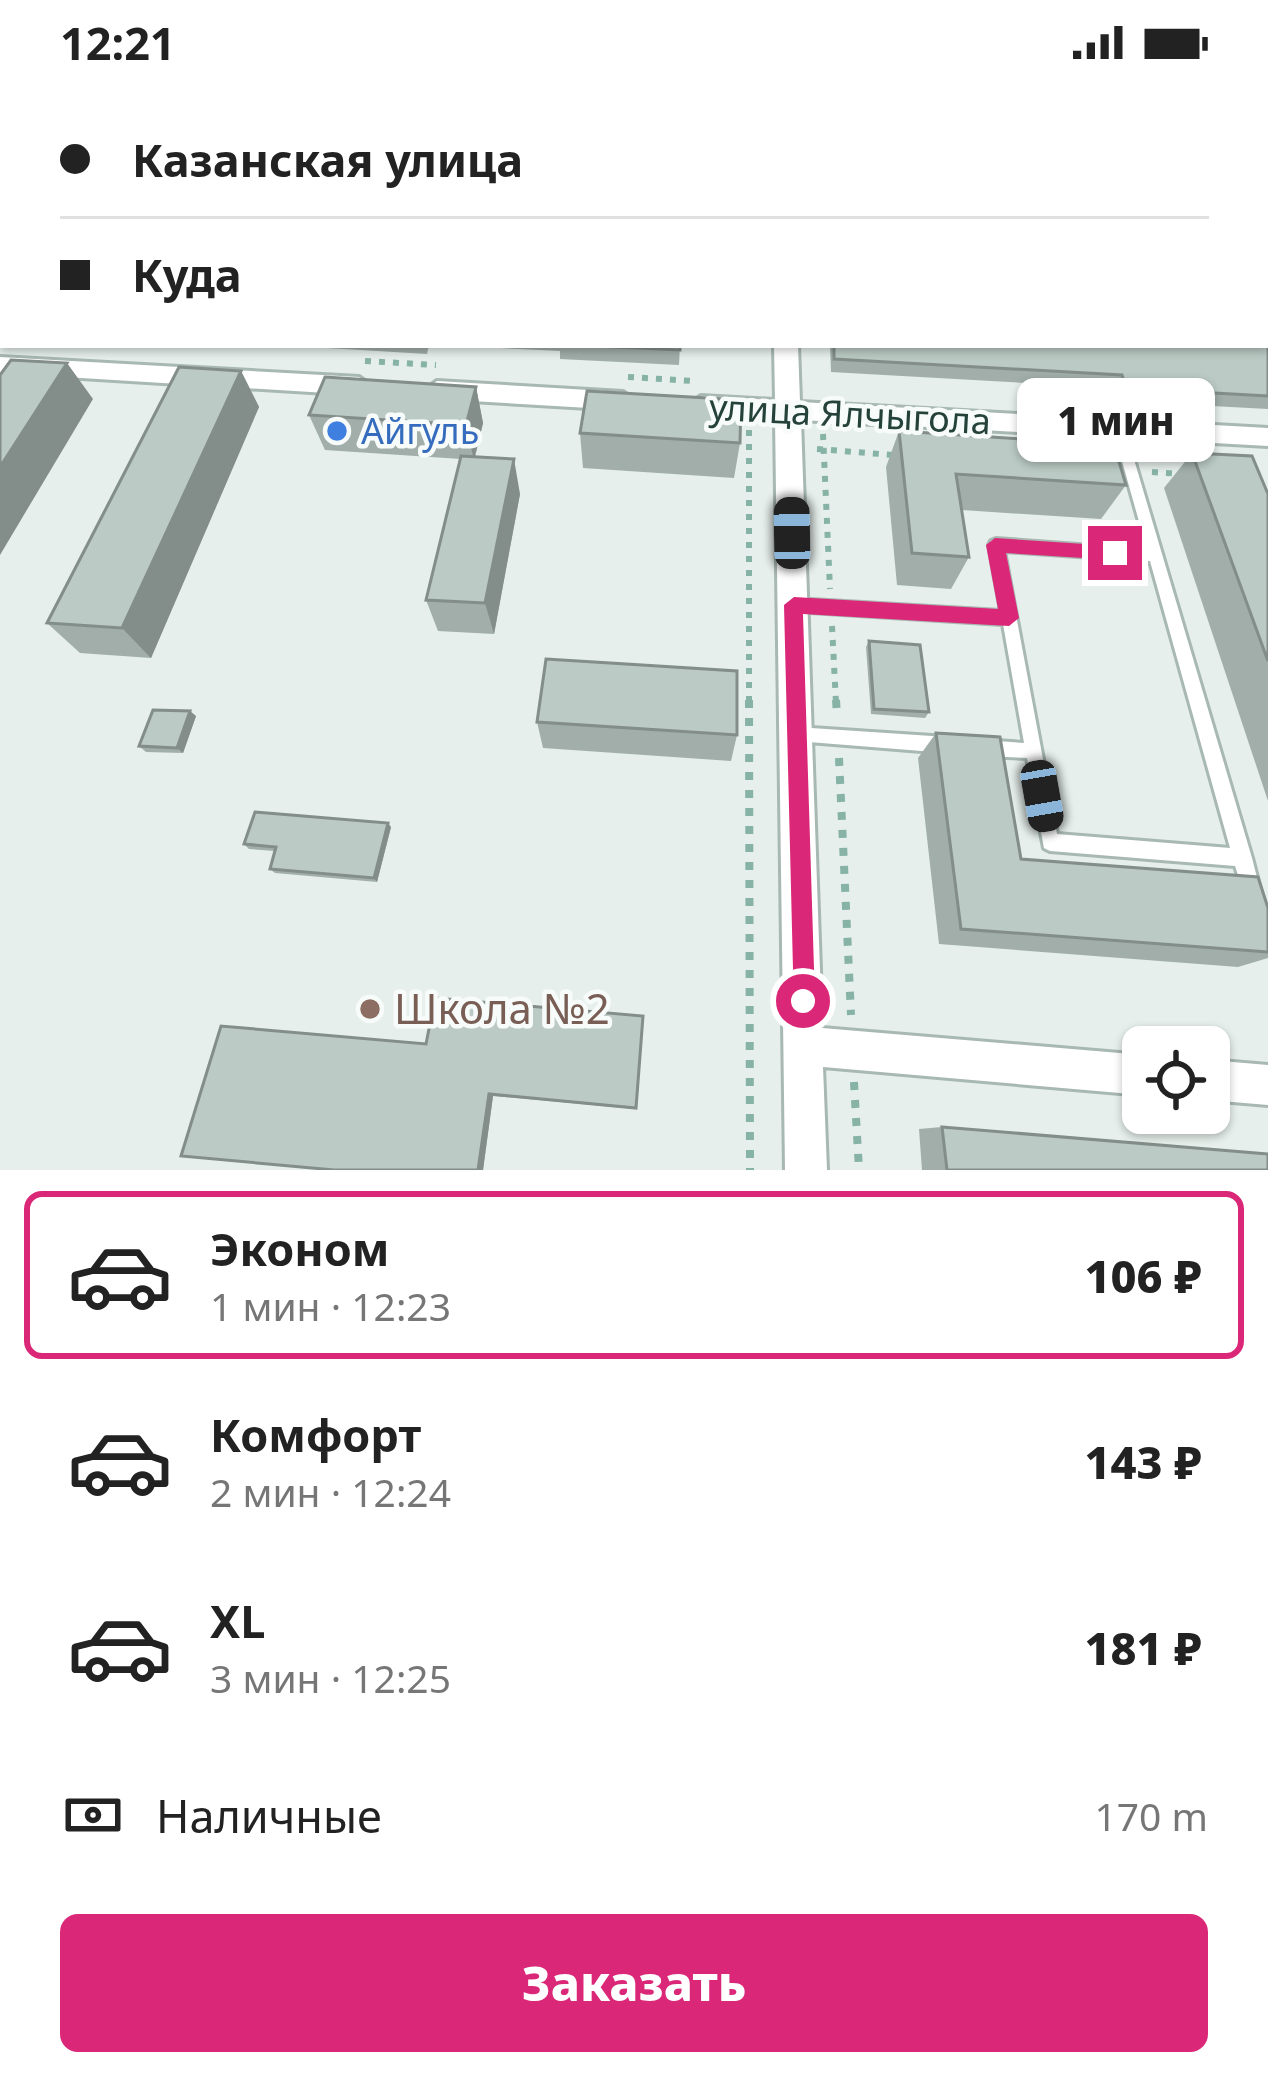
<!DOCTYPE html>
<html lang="ru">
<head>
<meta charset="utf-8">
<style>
  :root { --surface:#fff; --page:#f2f2f2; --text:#222; --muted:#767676; --line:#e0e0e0; --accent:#db2777 }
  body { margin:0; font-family:"Noto Sans",sans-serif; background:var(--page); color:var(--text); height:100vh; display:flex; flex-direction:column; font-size:45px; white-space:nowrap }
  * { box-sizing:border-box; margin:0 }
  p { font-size:39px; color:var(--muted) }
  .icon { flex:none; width:66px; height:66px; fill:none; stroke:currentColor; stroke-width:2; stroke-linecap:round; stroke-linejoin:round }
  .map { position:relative; height:1086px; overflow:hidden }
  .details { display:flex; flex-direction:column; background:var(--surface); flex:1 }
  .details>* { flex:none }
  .top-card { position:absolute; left:0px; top:0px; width:1269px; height:264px; box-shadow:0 3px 9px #0004; display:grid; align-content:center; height:264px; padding:0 60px; background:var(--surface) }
  .controls { position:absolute; left:1122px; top:942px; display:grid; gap:24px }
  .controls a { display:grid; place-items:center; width:108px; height:108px; border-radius:18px; background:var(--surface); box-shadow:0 3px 9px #0004; font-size:60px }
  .end { position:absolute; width:54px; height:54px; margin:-27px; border:15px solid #db2777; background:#fff; box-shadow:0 0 0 6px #fff }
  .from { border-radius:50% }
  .bubble { position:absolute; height:84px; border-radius:18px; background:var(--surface); box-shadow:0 3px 9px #0004; font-size:39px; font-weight:800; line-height:84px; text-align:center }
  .car { position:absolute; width:36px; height:72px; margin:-36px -18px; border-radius:15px; box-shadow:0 0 9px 3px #0007; background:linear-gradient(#222 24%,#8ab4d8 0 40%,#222 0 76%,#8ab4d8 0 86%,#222 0) }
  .top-card b { display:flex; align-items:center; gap:42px; height:114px; font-size:45px }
  .top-card b+b { border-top:3px solid var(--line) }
  .top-card i { width:30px; height:30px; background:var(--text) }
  ul { padding:21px 0 0; list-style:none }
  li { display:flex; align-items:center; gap:36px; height:168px; margin:0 24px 18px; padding:0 36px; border:6px solid transparent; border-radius:18px }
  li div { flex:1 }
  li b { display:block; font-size:45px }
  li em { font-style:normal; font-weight:800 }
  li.selected { border-color:var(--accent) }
  li>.icon { width:108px; height:108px; stroke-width:1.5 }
  .pay { display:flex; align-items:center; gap:30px; height:132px; padding:0 60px; font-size:45px }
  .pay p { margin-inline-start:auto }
  .action { display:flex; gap:24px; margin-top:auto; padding:24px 60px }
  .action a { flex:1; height:138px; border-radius:18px; background:var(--accent); color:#fff; font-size:48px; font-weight:800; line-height:138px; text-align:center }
  .status { display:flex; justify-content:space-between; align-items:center; height:84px; padding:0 60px; background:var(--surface); direction:ltr }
  .status svg { height:33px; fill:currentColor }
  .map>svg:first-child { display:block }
</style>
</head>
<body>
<div class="status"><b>12:21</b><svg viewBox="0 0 49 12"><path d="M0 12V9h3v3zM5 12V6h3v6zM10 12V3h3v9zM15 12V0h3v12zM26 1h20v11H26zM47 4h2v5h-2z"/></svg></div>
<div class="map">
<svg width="1268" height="1086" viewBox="0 0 1268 1086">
  <rect width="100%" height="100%" fill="#e6efeb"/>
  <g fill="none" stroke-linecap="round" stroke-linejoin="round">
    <!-- lane casing -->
    <g stroke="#a8b8b2" stroke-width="6">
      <g id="lane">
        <path d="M1119,340L1125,345L1252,774L1261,809L1258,815L1252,818L1246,815L1235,782L1050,767L1044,764L1027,674L983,672L977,669L975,664L977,659L983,656L1024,659L1003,540L794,527L789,525L787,521L789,517L794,515L1001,527L989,461L991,457L996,455L1147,466L1113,345ZM1004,467L1150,477L1230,764L1057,750Z"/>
        <polygon points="796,643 947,653 953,656 955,661 953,666 947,669 796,657 790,655 788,650 790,645"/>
      </g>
    </g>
    <!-- street casing -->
    <g stroke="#a8b8b2" stroke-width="6">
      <g id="street">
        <rect x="766" y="0" width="18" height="3"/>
        <polygon points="774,261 798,261 800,318 1268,344 1268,362 801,336 822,944 1143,971 1143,1011 823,983 827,1086 785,1086 775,334 701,330 688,321 701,312 775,316"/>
        <polygon points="0,273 359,293 371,302 359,311 0,289"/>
        <polygon points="437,297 623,308 635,317 623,326 437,315 425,306"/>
        <polygon points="1209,976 1268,981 1268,1021 1209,1016"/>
      </g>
    </g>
    <!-- secondary casing -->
    <g stroke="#a4bbb3" stroke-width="6">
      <g id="secondary">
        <polygon points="69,0 92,0 67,3"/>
        <polygon points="3,84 3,101 0,102 0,85"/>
      </g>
    </g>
    <!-- path-far1 -->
    <g stroke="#86b3a5" stroke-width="6" stroke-dasharray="6 8" stroke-linecap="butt">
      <polyline points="365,277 436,281"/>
      <polyline points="628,293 693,297"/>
      <polyline points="749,346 749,619"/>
      <polyline points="823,350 830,505"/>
      <polyline points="817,365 893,371"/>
      <polyline points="1152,388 1181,390"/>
      <polyline points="832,542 836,619"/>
    </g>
    <!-- path -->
    <g stroke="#86b3a5" stroke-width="8" stroke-dasharray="8 10" stroke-linecap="butt">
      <polyline points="749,616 750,1086"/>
      <polyline points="836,616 837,631"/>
      <polyline points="839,674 851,931"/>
      <polyline points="854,998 859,1086"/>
      <polyline points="1182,1029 1205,1031"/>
    </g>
    <!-- lane -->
    <use href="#lane" fill="#fff" fill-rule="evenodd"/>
    <!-- street -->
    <use href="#street" fill="#fff" fill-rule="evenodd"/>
    <!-- secondary -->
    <use href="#secondary" fill="#fff" fill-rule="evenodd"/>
  </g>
  <!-- wall -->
  <g fill="#a1aea9">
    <polygon points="819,0 998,0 999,3 819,3"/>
    <polygon points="1099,0 1268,0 1268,174 1266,174 1266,3 1100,3"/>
    <polygon points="3,111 3,241 0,240 0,115"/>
    <polygon points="1268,195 1268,325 1118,317 1114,304 831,288 830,261 1266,261"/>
    <polygon points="325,261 429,261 427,270 327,264"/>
    <polygon points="441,261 680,261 679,281 560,275 560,267"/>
    <polygon points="241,287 259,323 151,574 80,569 47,539"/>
    <polygon points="476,303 483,339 475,373 520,410 494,550 438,547 426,516 461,375 325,366 309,331"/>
    <polygon points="899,347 1126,401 1101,435 962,426 969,473 951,505 897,501 886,383"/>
    <polygon points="580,349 740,359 734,394 583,384"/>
    <polygon points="1192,369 1268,410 1268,717 1164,404"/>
    <polygon points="869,557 929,628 925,634 871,630 866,563"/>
    <polygon points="196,632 183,669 146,668 139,662"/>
    <polygon points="537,638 737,651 731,677 543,664"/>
    <polygon points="936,649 1021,775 1268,824 1268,874 1238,883 939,860 918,674"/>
    <polygon points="391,743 377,798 275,789 270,785 275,767 249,765 244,760"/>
    <polygon points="643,932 636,1025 493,1012 483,1086 426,960"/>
    <polygon points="942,1043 1268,1086 922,1086 919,1045"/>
  </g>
  <!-- shaded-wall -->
  <g fill="#838d89">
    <polygon points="67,279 93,315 0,471 0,383"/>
    <polygon points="241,287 259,323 151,574 122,544"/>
    <polygon points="476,303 483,339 474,376 466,341"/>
    <polygon points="514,375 520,410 494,550 485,519"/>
    <polygon points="190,627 196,632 183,669 177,664"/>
    <polygon points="388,739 391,743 377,798 374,794"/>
    <polygon points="489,1010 493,1012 483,1086 478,1086"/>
  </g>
  <!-- building -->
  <g fill="#bbcac4" stroke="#838d89" stroke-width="3">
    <polygon points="89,0 151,0 150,1 187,3 87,3"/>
    <polygon points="299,0 510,0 509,3 298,3"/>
    <polygon points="884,0 998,0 999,3 885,3"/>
    <polygon points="1111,0 1148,0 1149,3 1112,3"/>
    <polygon points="1206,0 1268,0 1268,160 1266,160 1266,3 1208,3"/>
    <polygon points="3,111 3,215 0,215 0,115"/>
    <polygon points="1266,191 1268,195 1268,312 1126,304 1122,291 834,275 834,261 1266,261"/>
    <polygon points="571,261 680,261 680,266"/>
    <polygon points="11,276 67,279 0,383 0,291"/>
    <polygon points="179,283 241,287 122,544 47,539"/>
    <polygon points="325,293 476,303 466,341 309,331"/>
    <polygon points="587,307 741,316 740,359 580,349"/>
    <polygon points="899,347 1114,361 1126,401 956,390 969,473 912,469"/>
    <polygon points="1192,369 1252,372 1268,410 1268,577"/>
    <polygon points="461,372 514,375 485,519 426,516"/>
    <polygon points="869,557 920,561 929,628 874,625"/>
    <polygon points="546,575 737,587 737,651 537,638"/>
    <polygon points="153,626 190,627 177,664 139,662"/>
    <polygon points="936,649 1000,653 1021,775 1258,793 1268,824 1268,868 961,845"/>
    <polygon points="255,728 388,739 374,794 270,785 276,763 244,760"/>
    <polygon points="435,914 643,932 636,1024 489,1010 478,1086 334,1086 181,1072 221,942 426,960"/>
    <polygon points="942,1043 1268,1070 1268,1086 947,1086"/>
  </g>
  <!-- route -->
  <polygon fill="#db2777" points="995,454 1115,462 1125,469 1115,476 1006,469 1019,534 1009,542 803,530 815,917 812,926 794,926 784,521 794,513 998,525 986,461"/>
  <!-- markers -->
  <circle fill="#3f7fe0" stroke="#f7fbf9" stroke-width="4.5" cx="337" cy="347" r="12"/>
  <circle fill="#8d6e63" stroke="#f7fbf9" stroke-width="4.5" cx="370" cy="925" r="12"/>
  <g text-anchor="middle" stroke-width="9" stroke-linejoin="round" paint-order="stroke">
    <!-- street labels -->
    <g font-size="36" fill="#24423a" stroke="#f7fbf9">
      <text transform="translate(850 330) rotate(3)" y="13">улица Ялчыгола</text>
    </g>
    <!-- shop labels -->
    <g font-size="36" fill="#366cbe" stroke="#f7fbf9" text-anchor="start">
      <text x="361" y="360">Айгуль</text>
    </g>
    <!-- near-education labels -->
    <g font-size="42" fill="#785e54" stroke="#f7fbf9" text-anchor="start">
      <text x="394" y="940">Школа №2</text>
    </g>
  </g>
</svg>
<div class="controls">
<a><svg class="icon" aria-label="locate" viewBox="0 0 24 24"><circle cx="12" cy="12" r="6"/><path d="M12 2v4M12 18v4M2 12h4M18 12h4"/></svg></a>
</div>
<i class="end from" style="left:803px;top:917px"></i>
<i class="end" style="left:1115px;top:469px"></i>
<div class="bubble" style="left:1017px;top:294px;width:198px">1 мин</div>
<i class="car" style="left:792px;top:449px;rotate:359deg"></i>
<i class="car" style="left:1042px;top:712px;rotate:170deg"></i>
<div class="top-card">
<b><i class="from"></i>Казанская улица</b>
<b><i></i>Куда</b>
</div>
</div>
<section class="details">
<ul>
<li class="selected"><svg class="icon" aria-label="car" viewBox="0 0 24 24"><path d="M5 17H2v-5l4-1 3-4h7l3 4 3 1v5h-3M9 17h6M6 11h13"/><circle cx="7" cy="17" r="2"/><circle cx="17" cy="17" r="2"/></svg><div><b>Эконом</b><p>1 мин · 12:23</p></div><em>106 ₽</em></li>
<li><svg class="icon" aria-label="car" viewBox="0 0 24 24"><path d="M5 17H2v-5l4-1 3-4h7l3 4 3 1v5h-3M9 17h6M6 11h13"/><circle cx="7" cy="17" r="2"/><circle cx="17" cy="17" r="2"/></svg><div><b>Комфорт</b><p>2 мин · 12:24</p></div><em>143 ₽</em></li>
<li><svg class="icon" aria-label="car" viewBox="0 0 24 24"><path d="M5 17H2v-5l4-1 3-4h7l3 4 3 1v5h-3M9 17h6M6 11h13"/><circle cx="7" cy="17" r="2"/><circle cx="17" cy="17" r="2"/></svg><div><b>XL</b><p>3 мин · 12:25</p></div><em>181 ₽</em></li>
</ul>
<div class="pay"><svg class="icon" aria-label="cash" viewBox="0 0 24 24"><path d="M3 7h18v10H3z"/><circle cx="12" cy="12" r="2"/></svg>Наличные<p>170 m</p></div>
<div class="action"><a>Заказать</a></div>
</section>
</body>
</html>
